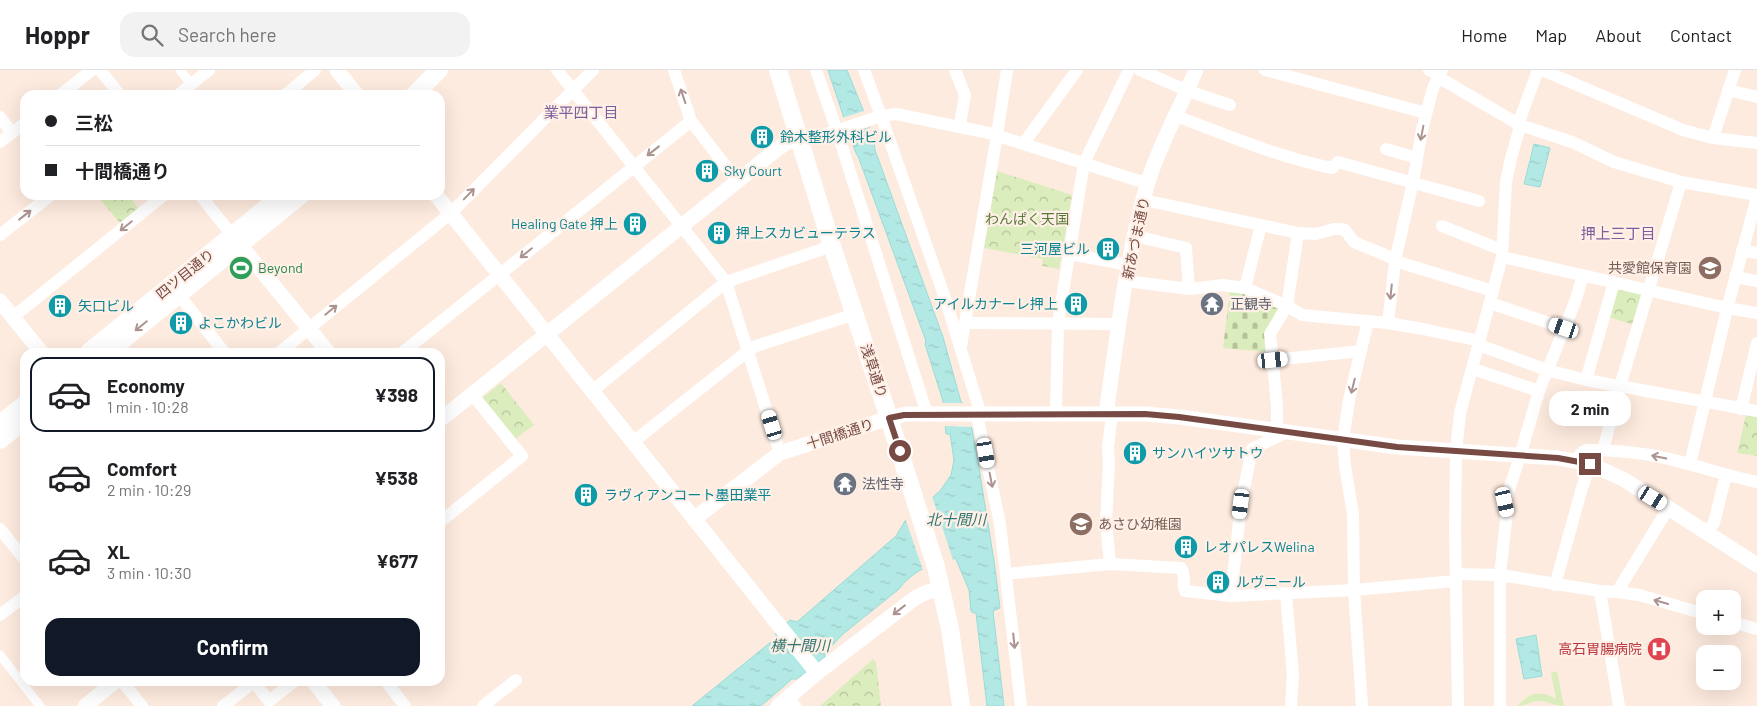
<!DOCTYPE html>
<html lang="en">
<head>
<meta charset="utf-8">
<style>
  :root { --surface:#fff; --page:#f2f2f2; --text:#202124; --muted:#757577; --line:#e0e0e0; --accent:#111827 }
  body { margin:0; font-family:Barlow,"Noto Sans JP",sans-serif; background:var(--page); color:var(--text); height:100vh; display:flex; flex-direction:column; font-size:19px; white-space:nowrap }
  * { box-sizing:border-box; margin:0 }
  p { font-size:16px; color:var(--muted) }
  .icon { flex:none; width:28px; height:28px; fill:none; stroke:currentColor; stroke-width:2; stroke-linecap:round; stroke-linejoin:round }
  .map { position:relative; flex:1; overflow:hidden }
  .sheet { position:absolute; left:20px; top:278px; width:425px; height:338px; display:flex; flex-direction:column; background:var(--surface); border-radius:15px; box-shadow:0 5px 20px #0002 }
  .sheet>* { flex:none }
  .hud { position:absolute; left:20px; top:20px; width:425px; height:110px; border-radius:15px; box-shadow:0 5px 20px #0002; display:grid; align-content:center; height:110px; padding:0 25px; background:var(--surface) }
  .tools { position:absolute; left:1696px; top:520px; display:grid; gap:10px }
  .tools a { display:grid; place-items:center; width:45px; height:45px; border-radius:10px; background:var(--surface); box-shadow:0 5px 20px #0002; font-size:25px }
  .end { position:absolute; width:22px; height:22px; margin:-11px; border:6px solid #774b44; background:#fff; box-shadow:0 0 0 2px #fff }
  .from { border-radius:50% }
  .bubble { position:absolute; height:35px; border-radius:15px; background:var(--surface); box-shadow:0 5px 20px #0002; font-size:16px; font-weight:700; line-height:35px; text-align:center }
  .car { position:absolute; width:15px; height:30px; margin:-15px -8px; border-radius:6px; box-shadow:0 0 4px 1px #0007; background:linear-gradient(#fff 24%,#345 0 40%,#fff 0 76%,#345 0 86%,#fff 0) }
  .hud b { display:flex; align-items:center; gap:18px; height:48px; font-size:19px }
  .hud b+b { border-top:1px solid var(--line) }
  .hud i { width:12px; height:12px; background:var(--text) }
  ul { padding:9px 0 0; list-style:none }
  li { display:flex; align-items:center; gap:15px; height:75px; margin:0 10px 8px; padding:0 15px; border:2px solid transparent; border-radius:15px }
  li div { flex:1 }
  li b { display:block; font-size:19px }
  li em { font-style:normal; font-weight:700 }
  li.selected { border-color:var(--accent) }
  li>.icon { width:45px; height:45px; stroke-width:1.5 }
  .button { display:flex; gap:10px; margin-top:auto; padding:10px 25px }
  .button a { flex:1; height:58px; border-radius:15px; background:var(--accent); color:#fff; font-size:20px; font-weight:700; line-height:58px; text-align:center }
  header { display:flex; align-items:center; gap:30px; box-sizing:border-box; height:70px; padding:0 25px; background:var(--surface); border-bottom:1px solid var(--line) }
  header strong { font-size:24px }
  nav { display:flex; gap:28px; margin-inline-start:auto; font-size:18px }
  .search { width:350px; height:45px; background:var(--page); display:flex; align-items:center; gap:12px; box-sizing:border-box; padding:0 18px; border-radius:15px; color:var(--muted); font-size:19px }
  .map>svg:first-child { display:block }
</style>
</head>
<body>
<header>
<strong>Hoppr</strong>
<div class="search"><svg class="icon" aria-label="search" viewBox="0 0 24 24"><circle cx="10" cy="10" r="6"/><path d="M15 15l6 6"/></svg>Search here</div>
<nav><a>Home</a><a>Map</a><a>About</a><a>Contact</a></nav>
</header>
<div class="map">
<svg width="1757" height="636" viewBox="0 0 1757 636">
  <defs>
    <pattern id="cemetery-stones" width="16" height="16" patternUnits="userSpaceOnUse" patternTransform="scale(1.25)"><rect width="16" height="16" fill="#dbedbc"/><path d="M2 7V4a2 2 0 0 1 4 0v3zM10 15v-3a2 2 0 0 1 4 0v3z" fill="#b6c29a"/></pattern>
    <pattern id="park-crowns" width="20" height="18" patternUnits="userSpaceOnUse" patternTransform="scale(1.25)"><rect width="20" height="18" fill="#dbedbc"/><path d="M2 6a3 3 0 1 1 6 0M12 15a3 3 0 1 1 6 0" fill="none" stroke="#b6c29a"/></pattern>
    <pattern id="water-ripples" width="26" height="14" patternUnits="userSpaceOnUse" patternTransform="scale(1.25)"><rect width="26" height="14" fill="#b2e9e5"/><path d="M2 4q2-2 4 0t4 0M15 11q2-2 4 0t4 0" fill="none" stroke="#9dc9c6"/></pattern>
  </defs>
  <rect width="100%" height="100%" fill="#feebdf"/>
  <!-- grass -->
  <path fill="#dbedbc" d="M1557,601L1564,636C1553,636 1549,631 1539,631C1531,631 1526,636 1518,636C1529,622 1541,620 1556,629L1551,603Z"/>
  <!-- cemetery -->
  <polygon fill="url(#cemetery-stones)" points="1230,221 1242,223 1278,238 1265,263 1266,282 1223,278"/>
  <!-- park -->
  <g fill="url(#park-crowns)">
    <polygon points="997,101 1072,125 1059,199 1042,196 1043,189 984,178"/>
    <polygon points="103,125 128,125 138,138 120,153 99,128"/>
    <polygon points="1618,216 1644,224 1634,255 1608,247"/>
    <polygon points="501,313 534,355 515,369 482,328"/>
    <polygon points="1746,345 1757,346 1757,386 1737,383"/>
    <polygon points="873,589 876,592 881,636 820,636"/>
  </g>
  <!-- water -->
  <g fill="url(#water-ripples)" stroke="#97dcd8">
    <path d="M828,0H847L870,57L865,59L870,72L874,71L875,80L943,267L961,332L963,333L972,359L979,398L994,491L1000,538L993,541L1004,636H987L976,543H973L971,541L969,520L955,487L953,490C930,493 913,501 899,519L843,564L825,583V587L797,609H792L761,636H692L777,567L775,563L790,550L797,552L896,466L905,451L940,421L951,405L954,390L950,364H946L943,331L925,274L926,271L858,86L857,85L853,76L856,75L852,62L849,63Z"/>
    <polygon points="1534,74 1550,78 1540,117 1524,114"/>
    <polygon points="1536,565 1542,606 1524,609 1516,569"/>
  </g>
  <!-- pier -->
  <g fill="#feebdf">
    <polygon points="867,40 873,56 847,64 842,48"/>
    <polygon points="940,333 966,333 974,357 942,356"/>
    <polygon points="932,426 954,493 938,495 923,500 905,448"/>
  </g>
  <g fill="none" stroke-linecap="round" stroke-linejoin="round">
    <!-- pedestrian -->
    <g stroke="#fff" stroke-width="9">
      <polyline points="180,0 191,14"/>
      <polyline points="0,585 40,636"/>
    </g>
    <!-- minor -->
    <g stroke="#fff" stroke-width="12">
      <polyline points="100,0 120,25"/>
      <polyline points="557,0 726,212 780,383"/>
      <polyline points="674,0 691,51 737,111"/>
      <polyline points="816,0 837,61 927,344"/>
      <polyline points="864,0 881,46 896,44 989,63 1136,110 1148,112"/>
      <polyline points="955,0 965,25 960,55"/>
      <polyline points="1140,0 1188,21 1230,35"/>
      <polyline points="1265,0 1426,43"/>
      <polyline points="1429,0 1436,3 1443,10 1520,55 1572,72 1614,92 1681,112 1757,125"/>
      <polyline points="1542,0 1683,60 1713,68 1757,73"/>
      <polyline points="1728,20 1757,27"/>
      <polyline points="60,25 92,0"/>
      <polyline points="178,25 209,0"/>
      <polyline points="285,25 315,0"/>
      <path d="M1176,46C1227,65 1278,87 1332,98L1338,92L1479,131"/>
      <polyline points="0,47 12,63"/>
      <polyline points="800,68 811,69 881,46 945,228 981,345"/>
      <polyline points="1713,68 1735,0"/>
      <polyline points="0,72 25,53"/>
      <polyline points="1024,73 1077,0"/>
      <polyline points="1386,79 1417,88"/>
      <polyline points="200,125 232,165"/>
      <polyline points="1144,130 1298,163 1316,164 1334,159 1340,159 1345,160 1354,172 1395,189"/>
      <polyline points="1442,156 1502,180"/>
      <polyline points="0,165 51,125"/>
      <polyline points="1135,166 1186,178 1189,219"/>
      <polyline points="1742,180 1757,183"/>
      <polyline points="1069,184 1129,195"/>
      <polyline points="1502,187 1727,238 1757,243"/>
      <polyline points="1395,191 1493,221"/>
      <polyline points="1735,207 1757,211"/>
      <polyline points="1126,211 1189,219 1223,215 1245,218 1287,236 1302,245 1388,253 1423,259 1480,271"/>
      <polyline points="1245,218 1261,155"/>
      <polyline points="179,225 224,282"/>
      <polyline points="1490,233 1564,258"/>
      <polyline points="13,247 164,125"/>
      <polyline points="965,253 1119,254"/>
      <polyline points="1388,253 1395,191 1413,112 1422,60 1433,18 1442,0"/>
      <polyline points="1479,275 1547,300 1586,310 1757,341"/>
      <polyline points="961,276 997,65 1007,0"/>
      <polyline points="280,282 451,143 593,0"/>
      <polyline points="403,282 691,51"/>
      <polyline points="1273,290 1361,281"/>
      <polyline points="1473,299 1539,321"/>
      <polyline points="1586,310 1614,212"/>
      <polyline points="592,321 726,212 832,176"/>
      <polyline points="1741,339 1757,273"/>
      <polyline points="1056,344 1058,253 1084,93 1129,0"/>
      <polyline points="977,345 1000,454 1021,636"/>
      <polyline points="1277,361 1277,336 1270,264 1287,236 1298,163"/>
      <polyline points="633,372 749,280 756,276 855,244"/>
      <polyline points="1603,380 1620,316 1681,112"/>
      <path d="M1576,391C1579,384 1581,382 1587,380C1610,380 1634,382 1656,386C1690,393 1723,405 1757,412"/>
      <polyline points="1690,394 1728,235 1757,127"/>
      <polyline points="440,452 522,386 472,324"/>
      <polyline points="0,459 25,490"/>
      <polyline points="1706,462 1714,453 1726,405"/>
      <polyline points="1110,494 1106,453 1109,393 1108,377 1112,344"/>
      <path d="M1006,504L1110,494L1181,498C1186,506 1182,513 1185,521L1231,526L1354,520L1456,511"/>
      <polyline points="1456,504 1500,505 1600,521"/>
      <polyline points="1555,515 1582,418 1590,394"/>
      <polyline points="1617,522 1639,525 1705,544"/>
      <polyline points="1286,524 1293,605 1291,636"/>
      <polyline points="1231,526 1241,433 1252,379 1287,362"/>
      <polyline points="0,545 25,526"/>
      <polyline points="1732,552 1757,559"/>
      <polyline points="121,610 142,636"/>
      <polyline points="385,610 405,636"/>
      <polyline points="788,628 795,636"/>
      <polyline points="223,636 254,612 269,631 296,610"/>
      <polyline points="483,636 516,610"/>
      <polyline points="1362,636 1354,520 1353,444 1345,396 1343,370 1349,330 1368,251"/>
      <polyline points="1458,636 1455,460 1456,381 1460,343 1502,187 1506,112 1511,88 1519,60 1520,49 1538,0"/>
      <polyline points="1500,636 1500,505 1507,442 1505,432 1520,386 1539,321 1575,232 1583,206"/>
      <polyline points="1619,636 1600,521 1617,522 1669,437"/>
    </g>
    <!-- tertiary -->
    <g stroke="#fff" stroke-width="15">
      <polyline points="337,0 357,25"/>
      <polyline points="436,125 817,603"/>
      <polyline points="233,166 328,282"/>
      <polyline points="0,231 41,282"/>
      <path d="M1106,344C1117,268 1126,185 1148,112C1160,73 1181,37 1196,0"/>
      <polyline points="440,350 780,77 786,73 800,68"/>
      <polyline points="694,449 780,383 889,348 906,344 1145,344 1179,347 1397,377 1558,388 1590,394 1623,409 1757,495"/>
      <polyline points="312,610 333,636"/>
      <polyline points="85,636 117,610"/>
      <polyline points="778,636 817,603 915,528 927,522 942,519"/>
    </g>
    <!-- secondary -->
    <g stroke="#fff" stroke-width="18">
      <polyline points="778,0 832,176 889,348 936,497 950,559 961,636"/>
      <polyline points="414,25 439,0"/>
      <polyline points="89,282 282,125"/>
      <polyline points="108,282 301,125"/>
      <polyline points="0,354 25,334"/>
      <polyline points="0,370 25,350"/>
    </g>
  </g>
  <!-- one-way arrows -->
  <defs><path id="oneway-shaft" d="M-6 0H5M1.5-3L5.5 0L1.5 3" fill="none" stroke-width="1.6" stroke-linecap="round" stroke-linejoin="round" transform="scale(1.25)"/></defs>
  <g stroke="#ad938f">
    <use href="#oneway-shaft" transform="translate(683 26) rotate(-109)"/>
    <use href="#oneway-shaft" transform="translate(1422 63) rotate(101)"/>
    <use href="#oneway-shaft" transform="translate(653 81) rotate(142)"/>
    <use href="#oneway-shaft" transform="translate(469 124) rotate(-46)"/>
    <use href="#oneway-shaft" transform="translate(25 145) rotate(-38)"/>
    <use href="#oneway-shaft" transform="translate(126 156) rotate(141)"/>
    <use href="#oneway-shaft" transform="translate(526 183) rotate(141)"/>
    <use href="#oneway-shaft" transform="translate(1391 222) rotate(96)"/>
    <use href="#oneway-shaft" transform="translate(331 240) rotate(-39)"/>
    <use href="#oneway-shaft" transform="translate(141 256) rotate(141)"/>
    <use href="#oneway-shaft" transform="translate(1353 316) rotate(104)"/>
    <use href="#oneway-shaft" transform="translate(1659 387) rotate(-168)"/>
    <use href="#oneway-shaft" transform="translate(991 410) rotate(79)"/>
    <use href="#oneway-shaft" transform="translate(1661 532) rotate(-164)"/>
    <use href="#oneway-shaft" transform="translate(899 540) rotate(142)"/>
    <use href="#oneway-shaft" transform="translate(1014 571) rotate(84)"/>
  </g>
  <g fill="none" stroke-linecap="round" stroke-linejoin="round">
    <!-- route -->
    <polyline stroke="#774b44" stroke-width="6" points="900,381 889,348 904,345 1145,344 1179,347 1397,377 1558,388 1590,394"/>
  </g>
  <!-- icons -->
  <defs>
    <g id="building-disc" transform="scale(1.25)"><circle r="9.5" fill="#0f9aa8" stroke="#fff0e7"/><path d="M-4-6H4V6H1V3H-1V6H-4ZM-2.5-4.3h1.7v1.8h-1.7ZM.8-4.3h1.7v1.8H.8ZM-2.5-1h1.7V.8h-1.7ZM.8-1h1.7V.8H.8Z" fill="#fff"/></g>
    <g id="stadium-disc" transform="scale(1.25)"><circle r="9.5" fill="#2e9e5b" stroke="#fff0e7"/><path d="M0-5a6.5 5 0 1 0 0 10a6.5 5 0 1 0 0-10ZM-3.5-1.8h7v3.6h-7Z" fill="#fff"/></g>
    <g id="school-disc" transform="scale(1.25)"><circle r="9.5" fill="#8d6e63" stroke="#fff0e7"/><path d="M0-5L7-2L0 1L-7-2ZM-4 1L0 2.5L4 1V4Q0 6-4 4Z" fill="#fff"/></g>
    <g id="temple-disc" transform="scale(1.25)"><circle r="9.5" fill="#6b7280" stroke="#fff0e7"/><path d="M0-6L5-2H3V0L6.5 2.5H4V6H1.5V3h-3V6H-4V2.5H-6.5L-3 0V-2H-5Z" fill="#fff"/></g>
    <g id="hospital-disc" transform="scale(1.25)"><circle r="9.5" fill="#e0444e" stroke="#fff0e7"/><path d="M-5-5h3v3.5h4V-5h3V5h-3V1.5h-4V5h-3Z" fill="#fff"/></g>
  </defs>
  <g fill-rule="evenodd">
    <use href="#building-disc" x="762" y="67"/>
    <use href="#building-disc" x="707" y="101"/>
    <use href="#building-disc" x="635" y="154"/>
    <use href="#building-disc" x="719" y="163"/>
    <use href="#building-disc" x="1108" y="179"/>
    <use href="#stadium-disc" x="241" y="198"/>
    <use href="#school-disc" x="1710" y="198"/>
    <use href="#building-disc" x="1076" y="234"/>
    <use href="#temple-disc" x="1212" y="234"/>
    <use href="#building-disc" x="60" y="236"/>
    <use href="#building-disc" x="181" y="253"/>
    <use href="#building-disc" x="1135" y="383"/>
    <use href="#temple-disc" x="845" y="414"/>
    <use href="#building-disc" x="586" y="425"/>
    <use href="#school-disc" x="1081" y="454"/>
    <use href="#building-disc" x="1186" y="477"/>
    <use href="#building-disc" x="1218" y="512"/>
    <use href="#hospital-disc" x="1659" y="579"/>
  </g>
  <g text-anchor="middle" stroke-width="4.5" stroke-linejoin="round" paint-order="stroke">
    <!-- culture labels -->
    <g font-size="14" fill="#0d838f" stroke="#fff0e7" text-anchor="start">
      <text x="780" y="72">鈴木整形外科ビル</text>
      <text x="724" y="106">Sky Court</text>
      <text x="618" y="159" text-anchor="end">Healing Gate 押上</text>
      <text x="736" y="168">押上スカビューテラス</text>
      <text x="1090" y="184" text-anchor="end">三河屋ビル</text>
      <text x="1058" y="239" text-anchor="end">アイルカナーレ押上</text>
      <text x="78" y="241">矢口ビル</text>
      <text x="198" y="258">よこかわビル</text>
      <text x="1152" y="388">サンハイツサトウ</text>
      <text x="604" y="430">ラヴィアンコート墨田業平</text>
      <text x="1204" y="482">レオパレスWelina</text>
      <text x="1236" y="517">ルヴニール</text>
    </g>
    <!-- park labels -->
    <g font-size="14" fill="#597839" stroke="#fff0e7">
      <text x="1027" y="154">わんぱく天国</text>
    </g>
    <!-- street labels -->
    <g font-size="14" fill="#774b44" stroke="#fff0e7">
      <text transform="translate(1136 168) rotate(-78)" y="5">新あづま通り</text>
      <text transform="translate(185 204) rotate(-39)" y="5">四ツ目通り</text>
      <text transform="translate(874 301) rotate(72)" y="5">浅草通り</text>
      <text transform="translate(840 364) rotate(-18)" y="5">十間橋通り</text>
    </g>
    <!-- leisure labels -->
    <g font-size="14" fill="#27864d" stroke="#fff0e7" text-anchor="start">
      <text x="258" y="203">Beyond</text>
    </g>
    <!-- education labels -->
    <g font-size="14" fill="#785e54" stroke="#fff0e7" text-anchor="end">
      <text x="1692" y="203">共愛館保育園</text>
      <text x="1098" y="459" text-anchor="start">あさひ幼稚園</text>
    </g>
    <!-- worship labels -->
    <g font-size="14" fill="#5b616d" stroke="#fff0e7" text-anchor="start">
      <text x="1230" y="239">正観寺</text>
      <text x="862" y="419">法性寺</text>
    </g>
    <!-- health labels -->
    <g font-size="14" fill="#be3a42" stroke="#fff0e7" text-anchor="end">
      <text x="1642" y="584">高石胃腸病院</text>
    </g>
    <!-- neighbourhood labels -->
    <g font-size="15" fill="#7a5f9b" stroke="#fff0e7">
      <text x="581" y="48">業平四丁目</text>
      <text x="1618" y="169">押上三丁目</text>
    </g>
    <!-- water labels -->
    <g font-size="15" font-style="italic" fill="#357673" stroke="#fff0e7">
      <text x="956" y="455">北十間川</text>
      <text x="800" y="581">横十間川</text>
    </g>
  </g>
</svg>
<div class="tools">
<a>+</a>
<a>−</a>
</div>
<i class="end from" style="left:900px;top:381px"></i>
<i class="end" style="left:1590px;top:394px"></i>
<div class="bubble" style="left:1549px;top:321px;width:82px">2 min</div>
<i class="car" style="left:1564px;top:258px;rotate:289deg"></i>
<i class="car" style="left:1273px;top:290px;rotate:84deg"></i>
<i class="car" style="left:772px;top:355px;rotate:343deg"></i>
<i class="car" style="left:986px;top:383px;rotate:170deg"></i>
<i class="car" style="left:1653px;top:428px;rotate:121deg"></i>
<i class="car" style="left:1505px;top:432px;rotate:167deg"></i>
<i class="car" style="left:1241px;top:434px;rotate:187deg"></i>
<div class="hud">
<b><i class="from"></i>三松</b>
<b><i></i>十間橋通り</b>
</div>
<section class="sheet">
<ul>
<li class="selected"><svg class="icon" aria-label="car" viewBox="0 0 24 24"><path d="M5 17H2v-5l4-1 3-4h7l3 4 3 1v5h-3M9 17h6M6 11h13"/><circle cx="7" cy="17" r="2"/><circle cx="17" cy="17" r="2"/></svg><div><b>Economy</b><p>1 min · 10:28</p></div><em>¥398</em></li>
<li><svg class="icon" aria-label="car" viewBox="0 0 24 24"><path d="M5 17H2v-5l4-1 3-4h7l3 4 3 1v5h-3M9 17h6M6 11h13"/><circle cx="7" cy="17" r="2"/><circle cx="17" cy="17" r="2"/></svg><div><b>Comfort</b><p>2 min · 10:29</p></div><em>¥538</em></li>
<li><svg class="icon" aria-label="car" viewBox="0 0 24 24"><path d="M5 17H2v-5l4-1 3-4h7l3 4 3 1v5h-3M9 17h6M6 11h13"/><circle cx="7" cy="17" r="2"/><circle cx="17" cy="17" r="2"/></svg><div><b>XL</b><p>3 min · 10:30</p></div><em>¥677</em></li>
</ul>
<div class="button"><a>Confirm</a></div>
</section>
</div>
</body>
</html>
